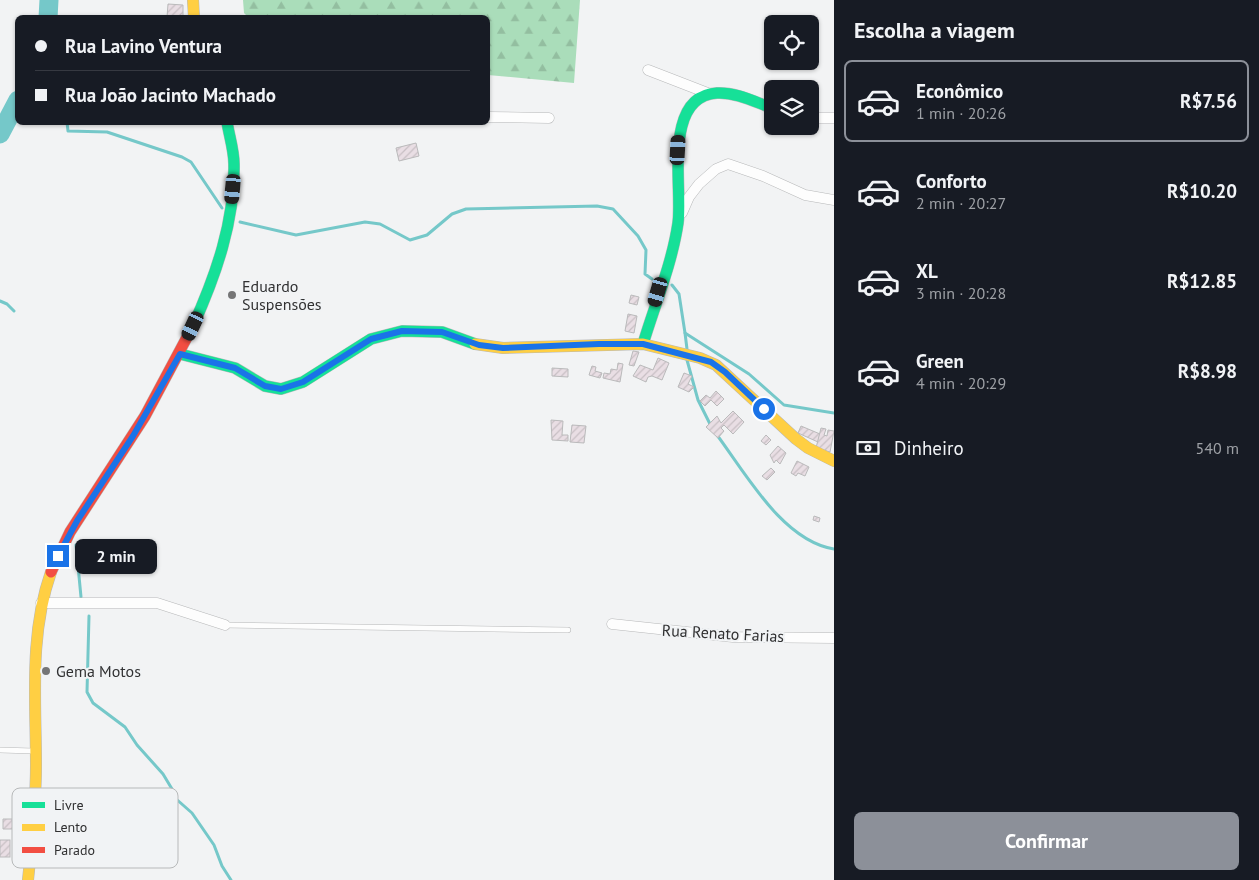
<!DOCTYPE html>
<html lang="pt">
<head>
<meta charset="utf-8">
<style>
  :root { --surface:#171b24; --page:#242831; --text:#f1f3f6; --muted:#9ea1a6; --line:#363941; --accent:#8c9099 }
  body { margin:0; font-family:"PT Sans",sans-serif; background:var(--page); color:var(--text); height:100vh; display:flex; flex-direction:column; font-size:19px; white-space:nowrap }
  * { box-sizing:border-box; margin:0 }
  p { font-size:16px; color:var(--muted) }
  .icon { flex:none; width:28px; height:28px; fill:none; stroke:currentColor; stroke-width:2; stroke-linecap:round; stroke-linejoin:round }
  .map { position:relative; flex:1; overflow:hidden }
  .sheet { display:flex; flex-direction:column; background:var(--surface); width:425px }
  .sheet>* { flex:none }
  .top-card { position:absolute; left:15px; top:15px; width:475px; height:110px; border-radius:8px; box-shadow:0 1px 4px #0004; display:grid; align-content:center; height:110px; padding:0 20px; background:var(--surface) }
  .controls { position:absolute; left:764px; top:15px; display:grid; gap:10px }
  .controls a { display:grid; place-items:center; width:55px; height:55px; border-radius:8px; background:var(--surface); box-shadow:0 1px 4px #0004; font-size:25px }
  .end { position:absolute; width:22px; height:22px; margin:-11px; border:6px solid #1a73e8; background:#fff; box-shadow:0 0 0 2px #fff }
  .from { border-radius:50% }
  .bubble { position:absolute; height:35px; border-radius:8px; background:var(--surface); box-shadow:0 1px 4px #0004; font-size:16px; font-weight:700; line-height:35px; text-align:center }
  .car { position:absolute; width:15px; height:30px; margin:-15px -8px; border-radius:6px; box-shadow:0 0 4px 1px #0007; background:linear-gradient(#222 24%,#8ab4d8 0 40%,#222 0 76%,#8ab4d8 0 86%,#222 0) }
  .top-card b { display:flex; align-items:center; gap:18px; height:48px; font-size:19px }
  .top-card b+b { border-top:1px solid var(--line) }
  .top-card i { width:12px; height:12px; background:var(--text) }
  ul { padding:0; list-style:none }
  li { display:flex; align-items:center; gap:15px; height:82px; margin:0 10px 8px; padding:0 10px; border:2px solid transparent; border-radius:8px }
  li div { flex:1 }
  li b { display:block; font-size:19px }
  li em { font-style:normal; font-weight:700 }
  li.selected { border-color:var(--accent) }
  li>.icon { width:45px; height:45px; stroke-width:1.5 }
  h2 { padding:0 20px; font-size:22px; line-height:60px }
  .pay { display:flex; align-items:center; gap:12px; height:55px; padding:0 20px; font-size:19px }
  .pay p { margin-inline-start:auto }
  .primary-button { display:flex; gap:10px; margin-top:auto; padding:10px 20px }
  .primary-button a { flex:1; height:58px; border-radius:8px; background:var(--accent); color:#fff; font-size:20px; font-weight:700; line-height:58px; text-align:center }
  main { display:flex; flex:1; min-height:0 }
  .map>svg:first-child { display:block }
</style>
</head>
<body>
<main>
<div class="map">
<svg width="834" height="880" viewBox="0 0 834 880">
  <defs>
    <pattern id="forest-firs" width="22" height="20" patternUnits="userSpaceOnUse" patternTransform="scale(1.25)"><rect width="22" height="20" fill="#aaddba"/><path d="M5 1l3.5 6h-7zM16 11l3.5 6h-7z" fill="#93bea0"/></pattern>
    <pattern id="building-hatch" width="6" height="6" patternUnits="userSpaceOnUse" patternTransform="scale(1.25)"><rect width="6" height="6" fill="#e9dee4"/><path d="M-1 1l2-2M0 6l6-6M5 7l2-2" fill="none" stroke="#c8bfc4"/></pattern>
  </defs>
  <rect width="100%" height="100%" fill="#f2f3f4"/>
  <!-- forest -->
  <polygon fill="url(#forest-firs)" points="243,0 580,0 574,83 488,75 488,18 248,17 244,13"/>
  <g fill="none" stroke-linecap="round" stroke-linejoin="round">
    <!-- stream -->
    <g stroke="#75c8c9" stroke-width="3">
      <polyline points="67,122 68,131 107,132 182,157 191,162 222,208"/>
      <polyline points="240,222 296,235 365,222 380,224 410,240 427,235 452,214 466,209 597,206 613,209 638,236 646,250 645,274 652,279"/>
      <polyline points="672,285 679,294 685,333 749,374 784,405 834,413"/>
      <polyline points="0,301 7,304 14,311"/>
      <polyline points="685,333 687,349"/>
      <polyline points="687,360 698,400 711,426"/>
      <path d="M717,435C746,474 783,541 834,549"/>
      <polyline points="76,545 81,597"/>
      <polyline points="89,616 87,692 93,703 125,727 137,745 163,774 172,789 175,798 192,813 214,845 222,866 231,880"/>
    </g>
    <!-- river -->
    <g stroke="#75c8c9" stroke-width="19">
      <polyline points="48,18 49,0"/>
      <polyline points="0,134 18,100"/>
    </g>
  </g>
  <!-- building -->
  <g fill="url(#building-hatch)" stroke="#bababb">
    <polygon points="168,4 183,5 183,18 167,17"/>
    <polygon points="416,143 419,156 399,161 396,148"/>
    <polygon points="631,295 639,297 637,305 629,303"/>
    <polygon points="628,314 637,316 634,333 625,331"/>
    <polygon points="633,351 639,352 634,366 629,365"/>
    <polygon points="658,358 669,363 662,380 652,376 648,377 646,382 633,376 640,365 653,370"/>
    <polygon points="618,363 623,364 620,382 603,378 604,373 610,374 611,369 617,370"/>
    <polygon points="592,366 596,367 595,371 602,373 600,378 589,375"/>
    <polygon points="552,368 568,369 568,377 552,376"/>
    <polygon points="684,373 692,376 688,384 694,387 689,392 678,387"/>
    <polygon points="716,391 724,399 717,406 711,400 705,406 700,401 706,395 710,398"/>
    <polygon points="733,411 744,422 733,434 724,425 721,428 724,431 718,438 706,427 717,416 721,423"/>
    <polygon points="551,420 563,421 562,435 568,435 568,441 552,440"/>
    <polygon points="572,425 586,426 584,443 570,442"/>
    <polygon points="801,426 820,434 818,442 798,433"/>
    <polygon points="821,428 826,429 824,435 827,436 828,430 834,431 830,452 816,448"/>
    <polygon points="766,435 771,440 766,445 761,441"/>
    <polygon points="778,446 786,453 780,464 776,460 774,463 770,455"/>
    <polygon points="797,461 809,467 805,476 798,473 796,476 791,473"/>
    <polygon points="771,468 775,472 767,480 762,476"/>
    <polygon points="814,516 820,518 819,522 813,520"/>
    <polygon points="3,819 21,819 20,829 3,829"/>
    <rect x="0" y="840" width="10" height="17"/>
  </g>
  <g fill="none" stroke-linecap="round" stroke-linejoin="round">
    <!-- lane casing -->
    <g stroke="#b7b8b9" stroke-width="6">
      <g id="lane">
        <polyline points="225,625 568,630"/>
        <polyline points="0,750 33,751"/>
      </g>
    </g>
    <!-- street casing -->
    <g stroke="#b7b8b9" stroke-width="11">
      <g id="street">
        <polyline points="648,70 710,94"/>
        <polyline points="488,117 549,118"/>
        <polyline points="810,118 834,118"/>
        <polyline points="682,213 689,197 699,184 716,169 728,164 763,176 805,195 834,200"/>
        <polyline points="41,603 157,603 225,625"/>
        <polyline points="612,624 733,637 834,638"/>
      </g>
    </g>
    <!-- fast casing -->
    <g stroke="#b7b8b9" stroke-width="12">
      <g id="fast">
        <path d="M193,326C216,275 235,221 234,164C234,150 229,135 227,122"/>
        <path d="M643,344C655,304 672,264 678,223C683,188 662,96 717,93C736,92 755,102 772,108"/>
        <polyline points="180,354 235,368 265,386 281,389 303,382 371,339 402,331 442,332 475,344"/>
      </g>
    </g>
    <!-- slow casing -->
    <g stroke="#b7b8b9" stroke-width="12">
      <g id="slow">
        <polyline points="193,0 194,18"/>
        <polyline points="475,344 503,348 643,344 700,358 716,365 796,439 808,448 834,461"/>
        <path d="M28,880C32,842 36,804 36,765C36,700 29,635 51,572"/>
      </g>
    </g>
    <!-- jam casing -->
    <g stroke="#b7b8b9" stroke-width="12">
      <polyline id="jam" points="51,572 70,532 145,416 193,326"/>
    </g>
    <!-- lane -->
    <use href="#lane" stroke="#fdfdfd" stroke-width="5"/>
    <!-- street -->
    <use href="#street" stroke="#fdfdfd" stroke-width="10"/>
    <!-- fast -->
    <use href="#fast" stroke="#16e098" stroke-width="11"/>
    <!-- slow -->
    <use href="#slow" stroke="#ffcf43" stroke-width="11"/>
    <!-- jam -->
    <use href="#jam" stroke="#f24e42" stroke-width="11"/>
  </g>
  <g fill="none" stroke-linecap="round" stroke-linejoin="round">
    <!-- route -->
    <polyline stroke="#1a73e8" stroke-width="6" points="58,556 77,521 133,436 180,354 235,368 265,386 281,389 303,382 371,339 402,331 442,332 479,345 503,348 599,344 643,344 711,362 725,372 764,409"/>
  </g>
  <!-- markers -->
  <g fill="#757576" stroke="#f1f3f5" stroke-width="2">
    <circle cx="232" cy="295" r="5"/>
    <circle cx="46" cy="671" r="5"/>
  </g>
  <g text-anchor="middle" stroke-width="4" stroke-linejoin="round" paint-order="stroke">
    <!-- poi labels -->
    <g font-size="16" fill="#313132" stroke="#f1f3f5" text-anchor="start">
      <text x="242" y="292">Eduardo<tspan x="242" dy="18">Suspensões</tspan></text>
      <text x="56" y="677">Gema Motos</text>
    </g>
    <!-- street labels -->
    <g font-size="16" fill="#313132" stroke="#f1f3f5">
      <text transform="translate(723 633) rotate(3)" y="6">Rua Renato Farias</text>
    </g>
  </g>
  <!-- legend -->
  <rect x="12" y="788" width="166" height="80" rx="8" fill="#f1f3f5" stroke="#b7b9ba" stroke-width="1"/>
  <rect x="22" y="802" width="23" height="6" fill="#16e098"/>
  <rect x="22" y="824" width="23" height="7" fill="#ffcf43"/>
  <rect x="22" y="847" width="23" height="6" fill="#f24e42"/>
  <g font-size="14" fill="#313132">
    <text x="54" y="810">Livre</text>
    <text x="54" y="832">Lento</text>
    <text x="54" y="855">Parado</text>
  </g>
</svg>
<div class="controls">
<a><svg class="icon" aria-label="locate" viewBox="0 0 24 24"><circle cx="12" cy="12" r="6"/><path d="M12 2v4M12 18v4M2 12h4M18 12h4"/></svg></a>
<a><svg class="icon" aria-label="layers" viewBox="0 0 24 24"><path d="M12 4l9 5-9 5-9-5zM3 14l9 5 9-5"/></svg></a>
</div>
<i class="end from" style="left:764px;top:409px"></i>
<i class="end" style="left:58px;top:556px"></i>
<div class="bubble" style="left:75px;top:539px;width:82px">2 min</div>
<i class="car" style="left:678px;top:150px;rotate:3deg"></i>
<i class="car" style="left:233px;top:189px;rotate:185deg"></i>
<i class="car" style="left:658px;top:292px;rotate:196deg"></i>
<i class="car" style="left:193px;top:326px;rotate:205deg"></i>
<div class="top-card">
<b><i class="from"></i>Rua Lavino Ventura</b>
<b><i></i>Rua João Jacinto Machado</b>
</div>
</div>
<section class="sheet">
<h2>Escolha a viagem</h2>
<ul>
<li class="selected"><svg class="icon" aria-label="car" viewBox="0 0 24 24"><path d="M5 17H2v-5l4-1 3-4h7l3 4 3 1v5h-3M9 17h6M6 11h13"/><circle cx="7" cy="17" r="2"/><circle cx="17" cy="17" r="2"/></svg><div><b>Econômico</b><p>1 min · 20:26</p></div><em>R$7.56</em></li>
<li><svg class="icon" aria-label="car" viewBox="0 0 24 24"><path d="M5 17H2v-5l4-1 3-4h7l3 4 3 1v5h-3M9 17h6M6 11h13"/><circle cx="7" cy="17" r="2"/><circle cx="17" cy="17" r="2"/></svg><div><b>Conforto</b><p>2 min · 20:27</p></div><em>R$10.20</em></li>
<li><svg class="icon" aria-label="car" viewBox="0 0 24 24"><path d="M5 17H2v-5l4-1 3-4h7l3 4 3 1v5h-3M9 17h6M6 11h13"/><circle cx="7" cy="17" r="2"/><circle cx="17" cy="17" r="2"/></svg><div><b>XL</b><p>3 min · 20:28</p></div><em>R$12.85</em></li>
<li><svg class="icon" aria-label="car" viewBox="0 0 24 24"><path d="M5 17H2v-5l4-1 3-4h7l3 4 3 1v5h-3M9 17h6M6 11h13"/><circle cx="7" cy="17" r="2"/><circle cx="17" cy="17" r="2"/></svg><div><b>Green</b><p>4 min · 20:29</p></div><em>R$8.98</em></li>
</ul>
<div class="pay"><svg class="icon" aria-label="cash" viewBox="0 0 24 24"><path d="M3 7h18v10H3z"/><circle cx="12" cy="12" r="2"/></svg>Dinheiro<p>540 m</p></div>
<div class="primary-button"><a>Confirmar</a></div>
</section>
</main>
</body>
</html>
